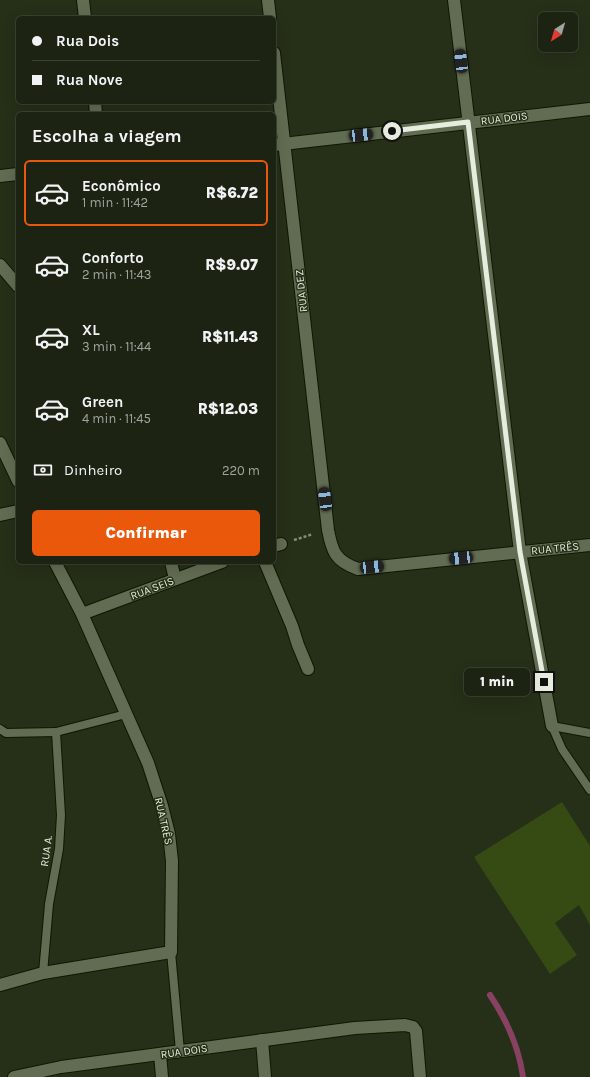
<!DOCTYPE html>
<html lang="pt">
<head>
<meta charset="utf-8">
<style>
  :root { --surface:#1c2312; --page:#252b1b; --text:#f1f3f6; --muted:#a0a49f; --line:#3a4032; --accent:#ea580c }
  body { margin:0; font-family:Karla,sans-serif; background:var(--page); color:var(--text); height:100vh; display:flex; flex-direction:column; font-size:15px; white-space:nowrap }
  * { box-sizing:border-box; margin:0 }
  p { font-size:13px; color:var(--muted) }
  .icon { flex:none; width:22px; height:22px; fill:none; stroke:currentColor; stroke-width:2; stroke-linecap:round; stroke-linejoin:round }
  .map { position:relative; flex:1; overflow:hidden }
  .details { position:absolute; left:16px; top:112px; width:260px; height:452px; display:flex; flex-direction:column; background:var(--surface); border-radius:6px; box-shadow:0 4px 16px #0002,0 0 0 1px var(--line) }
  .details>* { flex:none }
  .top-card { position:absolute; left:16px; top:16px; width:260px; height:88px; border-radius:6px; box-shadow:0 4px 16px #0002,0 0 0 1px var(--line); display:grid; align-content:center; height:88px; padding:0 16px; background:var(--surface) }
  .needle { width:26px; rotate:217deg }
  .fabs { position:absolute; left:538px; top:12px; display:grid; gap:8px }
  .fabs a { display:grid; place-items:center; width:40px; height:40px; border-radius:6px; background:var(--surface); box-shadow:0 4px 16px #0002,0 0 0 1px var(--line); font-size:20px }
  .end { position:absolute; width:18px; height:18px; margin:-9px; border:5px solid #e6edde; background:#111; box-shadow:0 0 0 2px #111 }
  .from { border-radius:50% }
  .bubble { position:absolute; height:28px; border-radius:6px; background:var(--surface); box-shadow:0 4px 16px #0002,0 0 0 1px var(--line); font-size:13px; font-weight:800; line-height:28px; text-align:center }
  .car { position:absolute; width:12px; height:24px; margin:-12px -6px; border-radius:5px; box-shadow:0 0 3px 1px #0007; background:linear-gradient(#222 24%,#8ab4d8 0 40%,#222 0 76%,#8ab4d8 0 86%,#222 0) }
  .top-card b { display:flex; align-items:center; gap:14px; height:38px; font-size:15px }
  .top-card b+b { border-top:1px solid var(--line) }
  .top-card i { width:10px; height:10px; background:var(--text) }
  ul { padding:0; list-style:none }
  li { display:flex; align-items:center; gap:12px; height:66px; margin:0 8px 6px; padding:0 8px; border:2px solid transparent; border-radius:6px }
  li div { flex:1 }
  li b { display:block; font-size:15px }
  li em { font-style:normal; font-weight:800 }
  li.on { border-color:var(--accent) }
  li>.icon { width:36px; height:36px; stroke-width:1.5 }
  h2 { padding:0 16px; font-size:18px; line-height:48px }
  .pay { display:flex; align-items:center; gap:10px; height:44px; padding:0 16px; font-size:15px }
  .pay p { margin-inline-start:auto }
  .button { display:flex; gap:8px; margin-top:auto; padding:8px 16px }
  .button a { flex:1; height:46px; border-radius:6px; background:var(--accent); color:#fff; font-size:16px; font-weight:800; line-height:46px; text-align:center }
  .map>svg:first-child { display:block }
</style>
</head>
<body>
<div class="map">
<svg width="590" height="1077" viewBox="0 0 590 1077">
  <rect width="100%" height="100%" fill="#262f18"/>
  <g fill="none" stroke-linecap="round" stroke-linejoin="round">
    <!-- stream -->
    <path stroke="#874161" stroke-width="6" d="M490,995C506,1019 519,1048 523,1077"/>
  </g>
  <!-- building -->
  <polygon fill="#364a13" points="562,802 590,846 590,925 579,905 555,923 577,955 550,974 474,857"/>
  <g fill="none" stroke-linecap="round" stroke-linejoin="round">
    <!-- service casing -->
    <g stroke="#0f1703" stroke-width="10">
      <g id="service">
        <polyline points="552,726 562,749 590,790"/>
        <polyline points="552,726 590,733"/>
        <polyline points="0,729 6,733 56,732 126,714"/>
        <polyline points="171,952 180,1051"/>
        <polyline points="43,973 49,904 59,849 61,815 56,732"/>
      </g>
    </g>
    <!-- minor casing -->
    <g stroke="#0f1703" stroke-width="14">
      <g id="minor">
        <polyline points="83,0 85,18"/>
        <polyline points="268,0 270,18"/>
        <polyline points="454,0 520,552 552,726"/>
        <path d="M274,53L328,530C332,551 335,561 358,569L590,545"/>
        <polyline points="95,102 96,114"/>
        <polyline points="0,265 18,286"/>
        <polyline points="0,443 18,481"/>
        <polyline points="0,515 18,511"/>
        <polyline points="274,546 281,544"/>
        <polyline points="171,562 175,579"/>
        <polyline points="265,562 292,626 298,645 308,669"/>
        <polyline points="82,614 222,562"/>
        <polyline points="0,985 43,973 171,952 172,861 169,834 162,806 148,763 82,614 55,562"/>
        <polyline points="262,1040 265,1077"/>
        <polyline points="160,1054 162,1077"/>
        <polyline points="14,1077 61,1067 355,1028 405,1025 413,1027 416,1031 420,1077"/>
      </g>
    </g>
    <!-- secondary casing -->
    <g stroke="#0f1703" stroke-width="14">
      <g id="secondary">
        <polyline points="274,145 590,109"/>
        <polyline points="0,176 18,174"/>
      </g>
    </g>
    <!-- path -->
    <polyline stroke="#858d79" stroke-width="2.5" stroke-dasharray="3 2" stroke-linecap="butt" points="294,540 313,534"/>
    <!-- service -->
    <use href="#service" stroke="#616c52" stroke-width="8"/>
    <!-- minor -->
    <use href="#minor" stroke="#616c52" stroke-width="12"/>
    <!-- secondary -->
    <use href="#secondary" stroke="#616c52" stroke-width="12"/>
  </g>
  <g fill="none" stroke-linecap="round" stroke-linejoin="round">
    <!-- route -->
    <polyline stroke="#e6edde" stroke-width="5" points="392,131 468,122 520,552 544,682"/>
  </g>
  <g text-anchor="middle" stroke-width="3" stroke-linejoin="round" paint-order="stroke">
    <!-- street labels -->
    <g font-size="11" fill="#e6edde" stroke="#262f18">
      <text transform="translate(504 118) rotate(-7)" y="4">RUA DOIS</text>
      <text transform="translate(301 291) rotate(-96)" y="4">RUA DEZ</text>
      <text transform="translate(555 548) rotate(-6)" y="4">RUA TRÊS</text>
      <text transform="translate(152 588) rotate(-21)" y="4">RUA SEIS</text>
      <text transform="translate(164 821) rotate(77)" y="4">RUA TRÊS</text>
      <text transform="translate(46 851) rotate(-82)" y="4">RUA A.</text>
      <text transform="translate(184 1051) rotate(-8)" y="4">RUA DOIS</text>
    </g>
  </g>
</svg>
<div class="fabs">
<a><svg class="needle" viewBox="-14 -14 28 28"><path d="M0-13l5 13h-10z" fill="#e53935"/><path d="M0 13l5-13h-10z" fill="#a0a49f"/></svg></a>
</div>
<i class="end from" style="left:392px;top:131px"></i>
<i class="end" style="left:544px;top:682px"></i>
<div class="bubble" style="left:464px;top:668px;width:66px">1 min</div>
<i class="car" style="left:461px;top:61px;rotate:353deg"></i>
<i class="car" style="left:361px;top:135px;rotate:84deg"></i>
<i class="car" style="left:325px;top:499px;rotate:353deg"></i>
<i class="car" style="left:461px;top:558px;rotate:264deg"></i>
<i class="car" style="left:372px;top:567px;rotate:84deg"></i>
<div class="top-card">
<b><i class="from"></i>Rua Dois</b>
<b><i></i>Rua Nove</b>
</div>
<section class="details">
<h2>Escolha a viagem</h2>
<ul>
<li class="on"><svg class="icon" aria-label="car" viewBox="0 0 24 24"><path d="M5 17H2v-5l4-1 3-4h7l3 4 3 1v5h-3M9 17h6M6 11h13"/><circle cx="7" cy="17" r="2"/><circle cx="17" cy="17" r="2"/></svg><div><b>Econômico</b><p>1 min · 11:42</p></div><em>R$6.72</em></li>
<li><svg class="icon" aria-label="car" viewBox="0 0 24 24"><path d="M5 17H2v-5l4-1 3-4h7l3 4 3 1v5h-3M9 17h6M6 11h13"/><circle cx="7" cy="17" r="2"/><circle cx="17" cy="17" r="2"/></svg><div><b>Conforto</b><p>2 min · 11:43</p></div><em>R$9.07</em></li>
<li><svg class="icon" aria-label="car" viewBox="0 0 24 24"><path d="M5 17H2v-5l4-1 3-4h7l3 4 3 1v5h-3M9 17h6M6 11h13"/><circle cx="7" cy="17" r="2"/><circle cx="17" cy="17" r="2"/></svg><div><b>XL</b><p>3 min · 11:44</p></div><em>R$11.43</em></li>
<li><svg class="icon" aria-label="car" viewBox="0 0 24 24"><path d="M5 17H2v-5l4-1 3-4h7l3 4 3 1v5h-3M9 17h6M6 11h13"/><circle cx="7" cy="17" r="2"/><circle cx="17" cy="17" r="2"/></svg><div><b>Green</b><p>4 min · 11:45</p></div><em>R$12.03</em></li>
</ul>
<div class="pay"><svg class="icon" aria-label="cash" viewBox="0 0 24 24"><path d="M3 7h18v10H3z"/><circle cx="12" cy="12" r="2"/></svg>Dinheiro<p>220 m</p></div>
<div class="button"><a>Confirmar</a></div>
</section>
</div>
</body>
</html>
